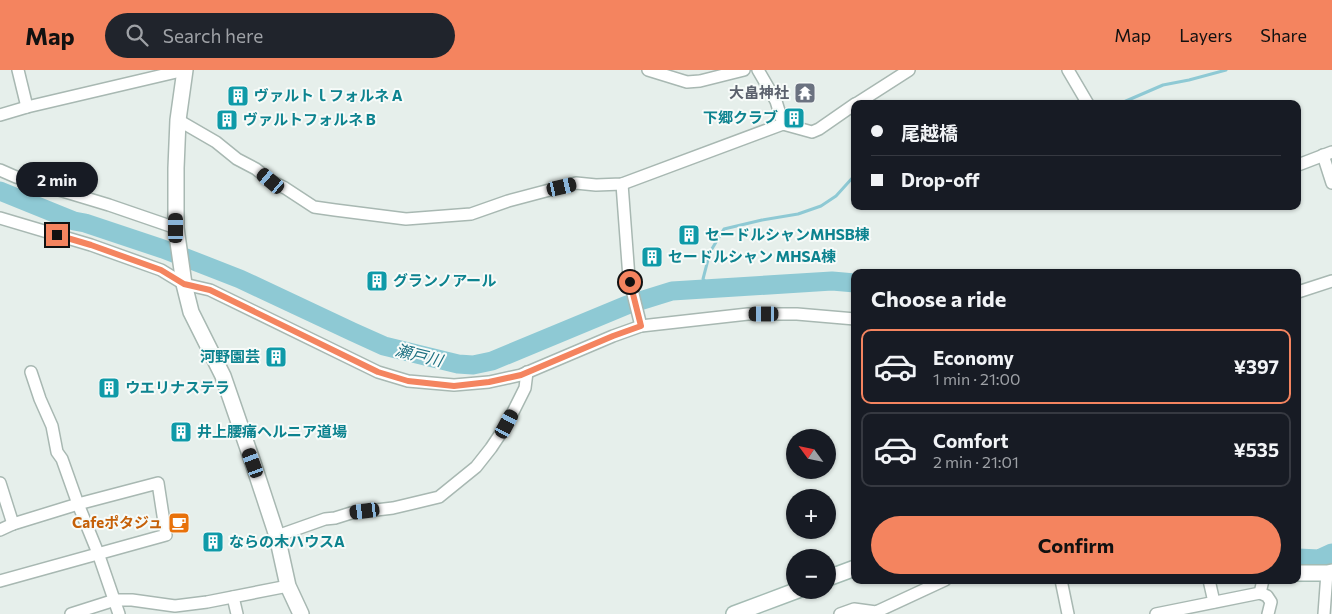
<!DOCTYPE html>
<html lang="en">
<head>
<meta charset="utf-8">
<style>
  :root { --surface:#171b24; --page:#20242c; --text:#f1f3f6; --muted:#9ea1a6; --line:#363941; --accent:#f4845f }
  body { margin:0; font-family:Commissioner,"Noto Sans JP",sans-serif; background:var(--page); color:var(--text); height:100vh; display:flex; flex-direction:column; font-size:19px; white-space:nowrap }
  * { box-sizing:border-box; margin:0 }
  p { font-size:16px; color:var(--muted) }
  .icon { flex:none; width:28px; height:28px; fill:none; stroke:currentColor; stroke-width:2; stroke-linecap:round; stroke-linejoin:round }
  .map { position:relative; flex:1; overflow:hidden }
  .details { position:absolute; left:851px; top:199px; width:450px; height:315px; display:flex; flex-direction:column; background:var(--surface); border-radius:10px; box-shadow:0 1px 4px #0004 }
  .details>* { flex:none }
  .banner { position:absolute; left:851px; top:30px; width:450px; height:110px; border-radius:10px; box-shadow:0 1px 4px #0004; display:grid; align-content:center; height:110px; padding:0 20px; background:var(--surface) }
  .needle { width:32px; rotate:303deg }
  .tools { position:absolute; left:786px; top:359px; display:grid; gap:10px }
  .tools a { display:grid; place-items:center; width:50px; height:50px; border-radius:50%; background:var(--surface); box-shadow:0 1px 4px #0004; font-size:25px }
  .end { position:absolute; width:22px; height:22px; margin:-11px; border:6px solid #f4845f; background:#111; box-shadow:0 0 0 2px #111 }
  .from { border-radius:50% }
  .bubble { position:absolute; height:35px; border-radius:18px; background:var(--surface); box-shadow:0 1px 4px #0004; font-size:16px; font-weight:700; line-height:35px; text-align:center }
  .car { position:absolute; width:15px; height:30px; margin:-15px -8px; border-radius:6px; box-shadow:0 0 4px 1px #0007; background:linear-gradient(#222 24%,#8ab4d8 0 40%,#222 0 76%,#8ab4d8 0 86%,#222 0) }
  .banner b { display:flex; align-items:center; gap:18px; height:48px; font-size:19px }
  .banner b+b { border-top:1px solid var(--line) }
  .banner i { width:12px; height:12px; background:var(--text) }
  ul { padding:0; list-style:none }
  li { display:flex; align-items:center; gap:15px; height:75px; margin:0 10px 8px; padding:0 10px; border:2px solid var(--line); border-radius:10px }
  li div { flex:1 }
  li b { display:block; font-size:19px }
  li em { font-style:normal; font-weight:700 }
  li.selected { border-color:var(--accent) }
  li>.icon { width:45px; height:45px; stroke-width:1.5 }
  h2 { padding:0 20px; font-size:22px; line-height:60px }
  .primary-button { display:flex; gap:10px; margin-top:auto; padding:10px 20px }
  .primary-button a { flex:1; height:58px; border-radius:30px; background:var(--accent); color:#111; font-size:20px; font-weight:700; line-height:58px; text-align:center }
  header { display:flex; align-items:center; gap:30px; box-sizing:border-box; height:70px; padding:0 25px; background:var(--accent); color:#111 }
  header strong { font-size:24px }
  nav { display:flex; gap:28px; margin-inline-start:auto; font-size:18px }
  .search { width:350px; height:45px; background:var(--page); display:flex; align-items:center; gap:12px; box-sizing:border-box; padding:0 18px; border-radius:28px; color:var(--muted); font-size:19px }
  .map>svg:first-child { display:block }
</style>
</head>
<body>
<header>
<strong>Map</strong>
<div class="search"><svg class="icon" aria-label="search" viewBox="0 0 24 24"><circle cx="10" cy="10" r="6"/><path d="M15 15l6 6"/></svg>Search here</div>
<nav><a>Map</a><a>Layers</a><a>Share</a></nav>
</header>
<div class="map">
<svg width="1332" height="544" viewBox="0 0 1332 544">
  <rect width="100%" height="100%" fill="#e6efeb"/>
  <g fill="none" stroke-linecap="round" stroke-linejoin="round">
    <!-- stream -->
    <g stroke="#8ec9d4" stroke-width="3">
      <polyline points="1119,34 1163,15 1189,10 1226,0"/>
      <polyline points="712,219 703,209 710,182 724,159 762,150 798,144 821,136 836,126 855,105"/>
    </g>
    <!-- river -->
    <g stroke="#8ec9d4" stroke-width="19">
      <polyline points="0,121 74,151 85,153 163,179 240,209 353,262 384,276 458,294 473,295 492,291 627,235 672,221 832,211 855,213"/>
      <polyline points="1298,488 1319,489 1332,483"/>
    </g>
    <!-- minor casing -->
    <g stroke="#a8b8b2" stroke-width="14">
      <g id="minor">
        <polyline points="18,0 27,37"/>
        <polyline points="648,0 687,12 700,11 744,0"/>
        <polyline points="758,0 776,31 783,54"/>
        <polyline points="1068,0 1088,34"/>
        <polyline points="856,34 909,0"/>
        <polyline points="0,45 27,37 185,0"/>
        <polyline points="178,50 216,72 237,89 256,99 271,111 285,118 314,137 335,140 406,149 471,144 508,131 576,113 596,115 622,114 783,54 812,62 819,59 855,34"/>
        <polyline points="1323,85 1332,113"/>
        <polyline points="1298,95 1332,82"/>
        <polyline points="0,100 16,107 109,135 176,158"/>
        <polyline points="622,114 629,208 641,256"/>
        <polyline points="0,148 91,175 161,200 184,214 210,220 378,302 408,311 454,315 489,312 521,305 613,266 641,256 748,244 797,244 855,249"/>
        <polyline points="1298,222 1332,211"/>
        <polyline points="31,302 40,329 52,356 57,382 62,389 78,434 98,483 119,544"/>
        <polyline points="0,413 13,454"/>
        <polyline points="0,460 13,454 78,434 158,413 166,465 0,511"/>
        <polyline points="277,466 325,449 335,448 351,443 393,438 439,427 476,397 491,378 507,354 525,318 527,302"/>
        <polyline points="1061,510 1068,544"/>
        <polyline points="1209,510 1214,532"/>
        <polyline points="1260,523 1267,526 1271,532 1268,544"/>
        <polyline points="233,527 237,544"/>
        <polyline points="71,544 115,530 132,530 175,536 207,532 288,516"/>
        <polyline points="840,544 854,539 876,542 945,510"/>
        <polyline points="1156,544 1260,523 1263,510"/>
        <polyline points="1324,544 1327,503"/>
      </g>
    </g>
    <!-- tertiary casing -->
    <g stroke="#a8b8b2" stroke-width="18">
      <polyline id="tertiary" points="185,0 178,50 176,98 176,158 184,214 191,242 223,306 253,393 277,466 288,516 301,544"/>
    </g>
    <!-- secondary casing -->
    <g stroke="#a4bbb3" stroke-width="18">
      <g id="secondary">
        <polyline points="1298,503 1327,503 1332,502"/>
        <polyline points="828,508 855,498"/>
        <polyline points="734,544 798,520"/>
      </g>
    </g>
    <!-- minor -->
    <use href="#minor" stroke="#fff" stroke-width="11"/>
    <!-- tertiary -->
    <use href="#tertiary" stroke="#fff" stroke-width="15"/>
    <!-- secondary -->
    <use href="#secondary" stroke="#fff" stroke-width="15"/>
  </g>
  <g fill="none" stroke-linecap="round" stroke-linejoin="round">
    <!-- route -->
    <polyline stroke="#f4845f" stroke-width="6" points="57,165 91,175 161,200 184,214 210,220 378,302 408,311 454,316 489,312 521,305 613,266 641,256 630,212"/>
  </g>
  <!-- icons -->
  <defs>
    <g id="temple-square" transform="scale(1.125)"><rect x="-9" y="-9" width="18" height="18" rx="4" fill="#6b7280" stroke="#f7fbf9"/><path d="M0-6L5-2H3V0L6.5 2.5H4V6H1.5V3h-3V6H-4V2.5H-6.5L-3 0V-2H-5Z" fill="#fff"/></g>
    <g id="building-square" transform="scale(1.125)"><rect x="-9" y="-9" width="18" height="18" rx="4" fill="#0f9aa8" stroke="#f7fbf9"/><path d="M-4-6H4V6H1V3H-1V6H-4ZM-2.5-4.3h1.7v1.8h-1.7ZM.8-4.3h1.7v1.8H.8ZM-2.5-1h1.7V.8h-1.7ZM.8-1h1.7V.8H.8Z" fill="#fff"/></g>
    <g id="cafe-square" transform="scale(1.125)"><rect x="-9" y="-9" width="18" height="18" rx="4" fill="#e8710a" stroke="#f7fbf9"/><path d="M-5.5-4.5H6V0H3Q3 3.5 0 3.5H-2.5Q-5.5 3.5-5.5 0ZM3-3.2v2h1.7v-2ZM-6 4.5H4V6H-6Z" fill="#fff"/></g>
  </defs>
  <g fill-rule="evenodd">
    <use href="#temple-square" x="805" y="23"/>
    <use href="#building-square" x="238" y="26"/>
    <use href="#building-square" x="794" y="48"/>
    <use href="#building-square" x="227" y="50"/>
    <use href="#building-square" x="689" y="165"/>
    <use href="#building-square" x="652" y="187"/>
    <use href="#building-square" x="377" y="211"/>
    <use href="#building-square" x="276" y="287"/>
    <use href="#building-square" x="109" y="318"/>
    <use href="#building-square" x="181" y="362"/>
    <use href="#cafe-square" x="179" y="453"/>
    <use href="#building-square" x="213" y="472"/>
  </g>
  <g text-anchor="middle" stroke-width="4" stroke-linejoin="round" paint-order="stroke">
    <!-- worship labels -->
    <g font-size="15" font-weight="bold" fill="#5b616d" stroke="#f7fbf9" text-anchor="end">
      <text x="789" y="28">大畠神社</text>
    </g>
    <!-- culture labels -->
    <g font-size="15" font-weight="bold" fill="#0d838f" stroke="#f7fbf9" text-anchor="start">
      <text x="254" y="31">ヴァルトｌフォルネ A</text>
      <text x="778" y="53" text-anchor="end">下郷クラブ</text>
      <text x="243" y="55">ヴァルトフォルネ B</text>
      <text x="705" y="170">セードルシャンMHSB棟</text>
      <text x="668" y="192">セードルシャン MHSA棟</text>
      <text x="393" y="216">グランノアール</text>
      <text x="260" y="292" text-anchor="end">河野園芸</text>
      <text x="125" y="323">ウエリナステラ</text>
      <text x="197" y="367">井上腰痛ヘルニア道場</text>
      <text x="229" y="477">ならの木ハウスA</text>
    </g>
    <!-- food labels -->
    <g font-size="15" font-weight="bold" fill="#c56008" stroke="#f7fbf9" text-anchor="end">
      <text x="163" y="458">Cafeポタジュ</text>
    </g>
    <!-- water labels -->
    <g font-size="16" font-style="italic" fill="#1c6f80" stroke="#f7fbf9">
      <text transform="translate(419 285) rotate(14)" y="6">瀬戸川</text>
    </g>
  </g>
</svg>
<div class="tools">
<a><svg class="needle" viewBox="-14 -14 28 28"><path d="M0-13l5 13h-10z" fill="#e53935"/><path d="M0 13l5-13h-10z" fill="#9ea1a6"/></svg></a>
<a>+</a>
<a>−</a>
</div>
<i class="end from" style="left:630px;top:212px"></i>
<i class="end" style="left:57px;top:165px"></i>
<div class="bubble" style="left:16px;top:92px;width:82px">2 min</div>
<i class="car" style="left:271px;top:111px;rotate:310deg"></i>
<i class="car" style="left:562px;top:117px;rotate:77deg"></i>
<i class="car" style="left:176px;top:158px;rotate:0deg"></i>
<i class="car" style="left:764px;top:244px;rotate:270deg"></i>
<i class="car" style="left:507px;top:354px;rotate:28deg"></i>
<i class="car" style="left:253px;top:393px;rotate:340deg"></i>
<i class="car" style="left:365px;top:441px;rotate:263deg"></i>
<div class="banner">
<b><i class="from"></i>尾越橋</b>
<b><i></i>Drop-off</b>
</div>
<section class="details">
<h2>Choose a ride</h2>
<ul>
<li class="selected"><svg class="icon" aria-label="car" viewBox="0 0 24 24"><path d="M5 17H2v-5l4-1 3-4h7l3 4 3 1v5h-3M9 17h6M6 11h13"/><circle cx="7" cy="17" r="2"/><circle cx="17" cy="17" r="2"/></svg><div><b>Economy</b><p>1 min · 21:00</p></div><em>¥397</em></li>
<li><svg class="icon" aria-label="car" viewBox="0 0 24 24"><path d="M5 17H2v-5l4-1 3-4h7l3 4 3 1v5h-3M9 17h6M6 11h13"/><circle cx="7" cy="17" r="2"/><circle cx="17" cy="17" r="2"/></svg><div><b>Comfort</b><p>2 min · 21:01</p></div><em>¥535</em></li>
</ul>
<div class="primary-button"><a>Confirm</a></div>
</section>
</div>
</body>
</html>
